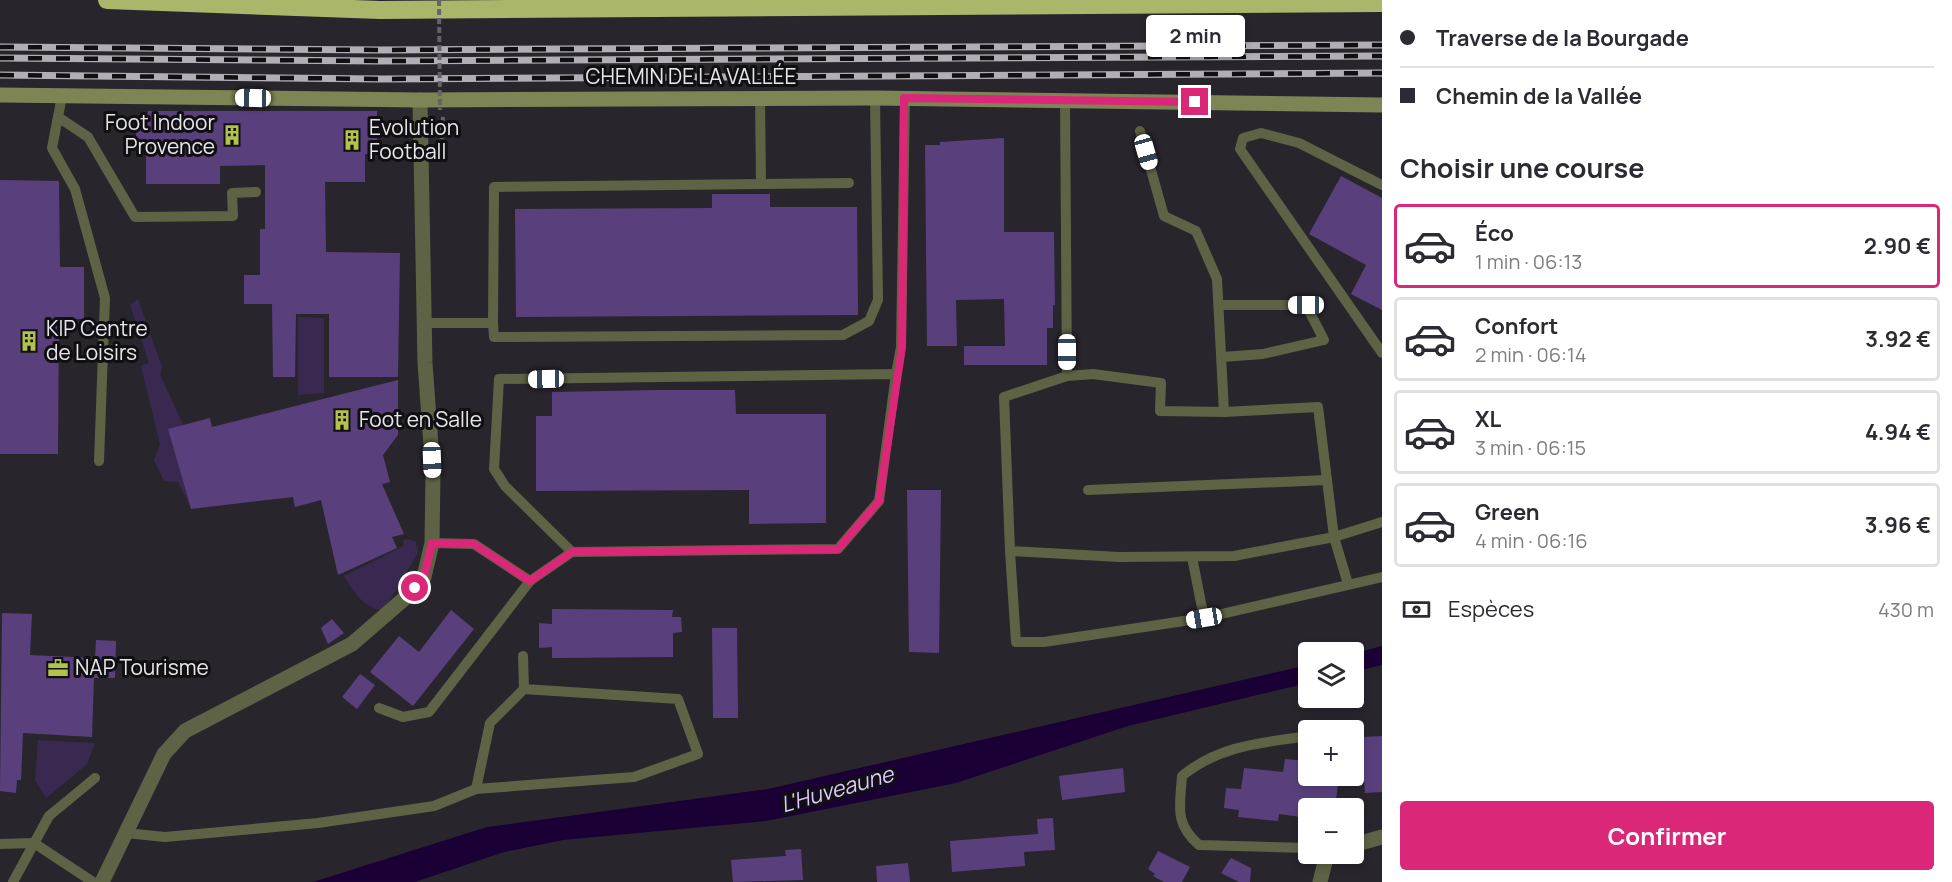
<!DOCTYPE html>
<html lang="fr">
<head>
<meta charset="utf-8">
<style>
  :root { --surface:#fff; --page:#f2f2f3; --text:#2b2b33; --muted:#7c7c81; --line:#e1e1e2; --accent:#db2777 }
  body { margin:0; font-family:Manrope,sans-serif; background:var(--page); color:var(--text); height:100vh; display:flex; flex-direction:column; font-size:22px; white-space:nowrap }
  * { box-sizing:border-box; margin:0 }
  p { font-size:20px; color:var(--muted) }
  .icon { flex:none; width:33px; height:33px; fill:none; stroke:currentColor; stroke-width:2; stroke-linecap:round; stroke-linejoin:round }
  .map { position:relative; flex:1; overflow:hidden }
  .side { display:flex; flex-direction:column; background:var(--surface); width:570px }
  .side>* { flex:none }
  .top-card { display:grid; align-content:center; height:132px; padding:0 18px; background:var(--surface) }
  .tools { position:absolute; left:1298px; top:642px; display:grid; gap:12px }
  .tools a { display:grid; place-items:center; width:66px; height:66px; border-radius:6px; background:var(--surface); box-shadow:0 3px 9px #0003; font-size:30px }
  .end { position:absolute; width:27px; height:27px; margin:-14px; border:8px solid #db2777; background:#fff; box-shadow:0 0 0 3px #fff }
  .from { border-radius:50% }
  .bubble { position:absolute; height:42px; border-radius:6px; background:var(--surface); box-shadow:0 3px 9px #0003; font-size:20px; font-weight:700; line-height:42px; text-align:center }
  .car { position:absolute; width:18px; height:36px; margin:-18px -9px; border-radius:8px; box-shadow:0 0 4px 2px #0007; background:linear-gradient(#fff 24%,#345 0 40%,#fff 0 76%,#345 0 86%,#fff 0) }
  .top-card b { display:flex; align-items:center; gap:21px; height:57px; font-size:22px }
  .top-card b+b { border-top:2px solid var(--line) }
  .top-card i { width:15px; height:15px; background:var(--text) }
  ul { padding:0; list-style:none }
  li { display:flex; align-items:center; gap:18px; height:84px; margin:0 12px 9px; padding:0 6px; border:3px solid var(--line); border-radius:6px }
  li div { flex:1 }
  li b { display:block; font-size:22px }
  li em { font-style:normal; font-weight:700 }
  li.on { border-color:var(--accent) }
  li>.icon { width:54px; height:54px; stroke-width:1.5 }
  h2 { padding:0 18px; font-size:27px; line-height:72px }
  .pay { display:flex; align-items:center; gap:15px; height:66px; padding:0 18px; font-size:22px }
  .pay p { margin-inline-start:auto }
  .primary-button { display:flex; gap:12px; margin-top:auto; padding:12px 18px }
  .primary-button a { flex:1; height:69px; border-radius:6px; background:var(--accent); color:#fff; font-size:24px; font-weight:700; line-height:69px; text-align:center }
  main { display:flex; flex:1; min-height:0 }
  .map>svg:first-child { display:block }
</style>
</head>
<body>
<main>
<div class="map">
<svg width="1382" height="882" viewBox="0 0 1382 882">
  <rect width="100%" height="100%" fill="#28252d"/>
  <!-- green -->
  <g fill="#392951">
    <polygon points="138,299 162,367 160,374 183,425 169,430 189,504 178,482 164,481 154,460 160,444 141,366 149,363 130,305"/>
    <polygon points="298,317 324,318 324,393 298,395"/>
    <path d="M409,539L416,542L418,553L384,610C365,610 353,591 344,576L398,549L404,545L403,540Z"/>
    <polygon points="38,740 95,743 87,764 46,798 35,780"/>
  </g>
  <!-- water -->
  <g fill="#1b0035">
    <polygon points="1382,646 1382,665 1353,672 1353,654"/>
    <polygon points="1308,665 1308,683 1128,726 956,783 766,821 563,840 504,852 415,882 313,882 487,827 768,789"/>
  </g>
  <!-- building -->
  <g fill="#59407d">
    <polygon points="148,111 377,111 377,154 365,154 365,182 325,182 326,252 400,253 398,377 329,377 329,314 296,314 295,377 273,377 272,304 244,304 244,275 260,275 260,229 265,229 265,165 220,166 220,184 146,184 146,151 136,151 136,120 146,120"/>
    <polygon points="1004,138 1004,232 1054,232 1055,305 1053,305 1053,328 1047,328 1047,365 964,365 964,346 1005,346 1004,299 956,300 957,346 927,346 925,145 940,145 940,142"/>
    <polygon points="1341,176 1382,198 1382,310 1351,294 1366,265 1309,234"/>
    <polygon points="0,180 59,181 60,267 84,267 84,319 59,319 58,454 0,454"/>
    <polygon points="712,194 770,194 770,207 857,207 858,315 516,317 515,209 712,208"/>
    <polygon points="398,380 398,435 383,455 390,482 382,484 404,534 392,537 397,548 338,575 321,500 295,507 293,497 191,509 168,429 210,418 212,427"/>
    <polygon points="659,390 735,390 736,414 826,414 826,523 749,524 749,490 536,491 536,416 552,416 552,392"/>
    <polygon points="907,490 941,490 939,653 909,652"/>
    <polygon points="552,609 673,610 672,617 681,617 682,632 673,633 673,657 552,658 552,647 539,648 539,623 552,624"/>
    <polygon points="451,610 474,629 413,706 370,672 399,636 419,652"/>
    <polygon points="2,613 32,614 30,655 95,658 96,640 116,641 115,678 94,678 92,737 23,733 21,780 17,780 16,793 0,791"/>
    <polygon points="332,619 344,633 328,644 321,628"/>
    <polygon points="712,628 737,628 738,718 713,718"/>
    <polygon points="360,674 375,685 357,709 342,697"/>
    <polygon points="1382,736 1382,792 1365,793 1361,737"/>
    <polygon points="1285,759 1308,761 1308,776 1339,776 1335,808 1308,808 1308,818 1279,814 1278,821 1238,817 1239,810 1224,808 1226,788 1241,789 1244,768 1283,772"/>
    <polygon points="1123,768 1125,792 1062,800 1059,776"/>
    <polygon points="1053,818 1055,850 1024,852 1025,866 952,872 950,841 1038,834 1037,819"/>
    <polygon points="801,849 803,880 733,882 731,860 786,856 785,850"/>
    <polygon points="1158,851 1190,867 1182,882 1164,882 1153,876 1155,874 1148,869"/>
    <polygon points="1231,858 1251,868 1250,882 1239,882 1221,873"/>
    <polygon points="908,863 910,882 877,882 876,866"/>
  </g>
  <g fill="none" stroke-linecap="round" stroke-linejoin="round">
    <!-- path -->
    <polyline stroke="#65636a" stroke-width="4" stroke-dasharray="6 3" stroke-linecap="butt" points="438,145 441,145 443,117"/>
    <!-- lane -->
    <g stroke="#5e6345" stroke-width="10">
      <polyline points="62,96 52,148 75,189 105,298 99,461"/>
      <polyline points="760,98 761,184"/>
      <polyline points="1065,100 1067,376 1004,397 1010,551 1119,557 1234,556 1334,537 1318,407 1224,412 1217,279 1196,231 1164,216 1140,131"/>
      <polyline points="58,117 88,137 135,217 233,216 232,193 256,192"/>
      <polyline points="1382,185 1299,143 1261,133 1243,138 1240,149 1382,353"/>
      <polyline points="1219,305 1306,305 1324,340 1263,354 1222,357"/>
      <polyline points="424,323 493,323 494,337 843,335 869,321 878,300 875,98"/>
      <polyline points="493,323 494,187 849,183"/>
      <polyline points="896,374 901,347 905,98"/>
      <polyline points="1067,376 1093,374 1161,383 1160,411 1224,412"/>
      <polyline points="1088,490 1327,480"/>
      <polyline points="432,543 474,544 530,581 572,552 838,549 879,501 896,374 499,379 494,469 505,486 572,552"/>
      <polyline points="1010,551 1016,642 1044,642 1204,618 1192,557"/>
      <polyline points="1348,584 1334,537 1382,522"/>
      <polyline points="1204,618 1382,577"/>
      <polyline points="379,708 403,717 429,712 530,581"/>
      <path d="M1308,736C1261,743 1220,745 1182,776C1180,806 1174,823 1199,845L1308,848"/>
      <polyline points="476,789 490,723 524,689"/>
      <polyline points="126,833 165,837 318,823 434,806 476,789 634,777 698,754 678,699 524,689 523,656"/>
      <polyline points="0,844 34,843 93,882"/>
      <polyline points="13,882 49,816 95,778"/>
    </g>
    <!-- street -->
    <g stroke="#5e6345" stroke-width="15">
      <polyline points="1353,845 1382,837"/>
      <polyline points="102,882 164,754 185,731 352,644 405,598 424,577 432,543 433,473 425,363 420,100"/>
      <polyline points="1320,882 1327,854"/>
    </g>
    <!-- secondary -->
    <polyline stroke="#7d8555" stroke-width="15" points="0,95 420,100 875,98 1382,105"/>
    <!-- highway -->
    <polyline stroke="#aab66a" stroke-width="18" points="107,0 380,10 1382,3"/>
    <!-- rail casing -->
    <g stroke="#b1afb5" stroke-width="7">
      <g id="rail">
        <polyline points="0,47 380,50 1382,45"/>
        <polyline points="0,58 381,61 1382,56"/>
        <polyline points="0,75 382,79 1382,73"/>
      </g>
    </g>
    <!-- rail -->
    <use href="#rail" stroke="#100f12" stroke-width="4.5" stroke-dasharray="14" stroke-linecap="butt"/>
    <!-- path-bridge -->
    <polyline stroke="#65636a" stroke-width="4" stroke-dasharray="6 3" stroke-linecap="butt" points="439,0 440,110"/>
  </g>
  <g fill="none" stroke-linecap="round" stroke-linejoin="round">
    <!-- route -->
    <polyline stroke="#db2777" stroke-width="8" points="415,588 424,577 432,543 474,544 530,581 572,552 838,549 879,501 902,347 904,98 1195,102"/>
  </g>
  <!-- icons -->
  <defs>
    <g id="building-bare" transform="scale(1.62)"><path d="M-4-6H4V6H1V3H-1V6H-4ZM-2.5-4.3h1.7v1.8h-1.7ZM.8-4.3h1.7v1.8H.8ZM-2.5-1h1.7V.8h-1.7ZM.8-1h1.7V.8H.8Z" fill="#b3c24b" stroke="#100f12" stroke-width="2.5" paint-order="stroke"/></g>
    <g id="office-bare" transform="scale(1.62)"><path d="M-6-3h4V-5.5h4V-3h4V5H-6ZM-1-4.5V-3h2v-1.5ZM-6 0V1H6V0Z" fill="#b3c24b" stroke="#100f12" stroke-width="2.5" paint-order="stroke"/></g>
  </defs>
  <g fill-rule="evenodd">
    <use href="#building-bare" x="232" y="135"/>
    <use href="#building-bare" x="352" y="140"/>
    <use href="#building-bare" x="29" y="341"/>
    <use href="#building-bare" x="342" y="420"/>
    <use href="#office-bare" x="58" y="668"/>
  </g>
  <g text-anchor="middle" stroke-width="6" stroke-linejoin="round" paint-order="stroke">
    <!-- street labels -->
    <g font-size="21" fill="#e8e6ec" stroke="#100f12">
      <text x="691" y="84">CHEMIN DE LA VALLÉE</text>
    </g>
    <!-- poi labels -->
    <g font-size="21" fill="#e8e6ec" stroke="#100f12" text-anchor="start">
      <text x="215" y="130" text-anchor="end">Foot Indoor<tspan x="215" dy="24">Provence</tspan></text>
      <text x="369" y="135">Evolution<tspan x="369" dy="24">Football</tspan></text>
      <text x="46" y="336">KIP Centre<tspan x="46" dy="24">de Loisirs</tspan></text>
      <text x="359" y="427">Foot en Salle</text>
      <text x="75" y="675">NAP Tourisme</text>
    </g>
    <!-- water labels -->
    <g font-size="22" font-style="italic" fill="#dcc8ff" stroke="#100f12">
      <text transform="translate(837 789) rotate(-16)" y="8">L'Huveaune</text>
    </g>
  </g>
</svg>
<div class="tools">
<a><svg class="icon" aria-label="layers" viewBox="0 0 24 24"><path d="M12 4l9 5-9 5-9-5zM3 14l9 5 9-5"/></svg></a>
<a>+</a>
<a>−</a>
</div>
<i class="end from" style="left:415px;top:588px"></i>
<i class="end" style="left:1195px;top:102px"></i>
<div class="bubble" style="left:1146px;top:15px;width:99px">2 min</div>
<i class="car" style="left:253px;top:98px;rotate:271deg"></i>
<i class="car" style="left:1146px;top:152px;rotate:164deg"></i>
<i class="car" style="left:1306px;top:305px;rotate:270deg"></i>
<i class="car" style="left:1067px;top:352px;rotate:180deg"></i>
<i class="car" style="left:546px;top:379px;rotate:269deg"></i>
<i class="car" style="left:432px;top:460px;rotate:178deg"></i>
<i class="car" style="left:1204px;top:618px;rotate:261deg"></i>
</div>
<section class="side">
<div class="top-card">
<b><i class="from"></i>Traverse de la Bourgade</b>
<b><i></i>Chemin de la Vallée</b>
</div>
<h2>Choisir une course</h2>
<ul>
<li class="on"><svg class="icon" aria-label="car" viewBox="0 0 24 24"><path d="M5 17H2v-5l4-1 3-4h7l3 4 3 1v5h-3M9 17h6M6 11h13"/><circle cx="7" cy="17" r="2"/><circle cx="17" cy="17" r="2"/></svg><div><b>Éco</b><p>1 min · 06:13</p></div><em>2.90 €</em></li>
<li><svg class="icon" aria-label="car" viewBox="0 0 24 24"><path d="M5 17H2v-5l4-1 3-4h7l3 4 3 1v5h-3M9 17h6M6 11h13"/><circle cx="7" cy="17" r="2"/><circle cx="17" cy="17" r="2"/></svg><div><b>Confort</b><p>2 min · 06:14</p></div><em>3.92 €</em></li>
<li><svg class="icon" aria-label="car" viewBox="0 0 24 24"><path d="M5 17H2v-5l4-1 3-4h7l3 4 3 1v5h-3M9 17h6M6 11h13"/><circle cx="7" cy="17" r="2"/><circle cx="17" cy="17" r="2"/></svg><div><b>XL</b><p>3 min · 06:15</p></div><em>4.94 €</em></li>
<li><svg class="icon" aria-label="car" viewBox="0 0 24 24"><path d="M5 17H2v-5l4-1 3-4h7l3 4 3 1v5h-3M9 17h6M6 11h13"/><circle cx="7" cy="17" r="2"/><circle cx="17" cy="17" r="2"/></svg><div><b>Green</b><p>4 min · 06:16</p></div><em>3.96 €</em></li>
</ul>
<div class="pay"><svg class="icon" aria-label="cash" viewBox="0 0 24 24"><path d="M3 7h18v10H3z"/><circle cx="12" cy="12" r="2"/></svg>Espèces<p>430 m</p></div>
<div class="primary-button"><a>Confirmer</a></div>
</section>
</main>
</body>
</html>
